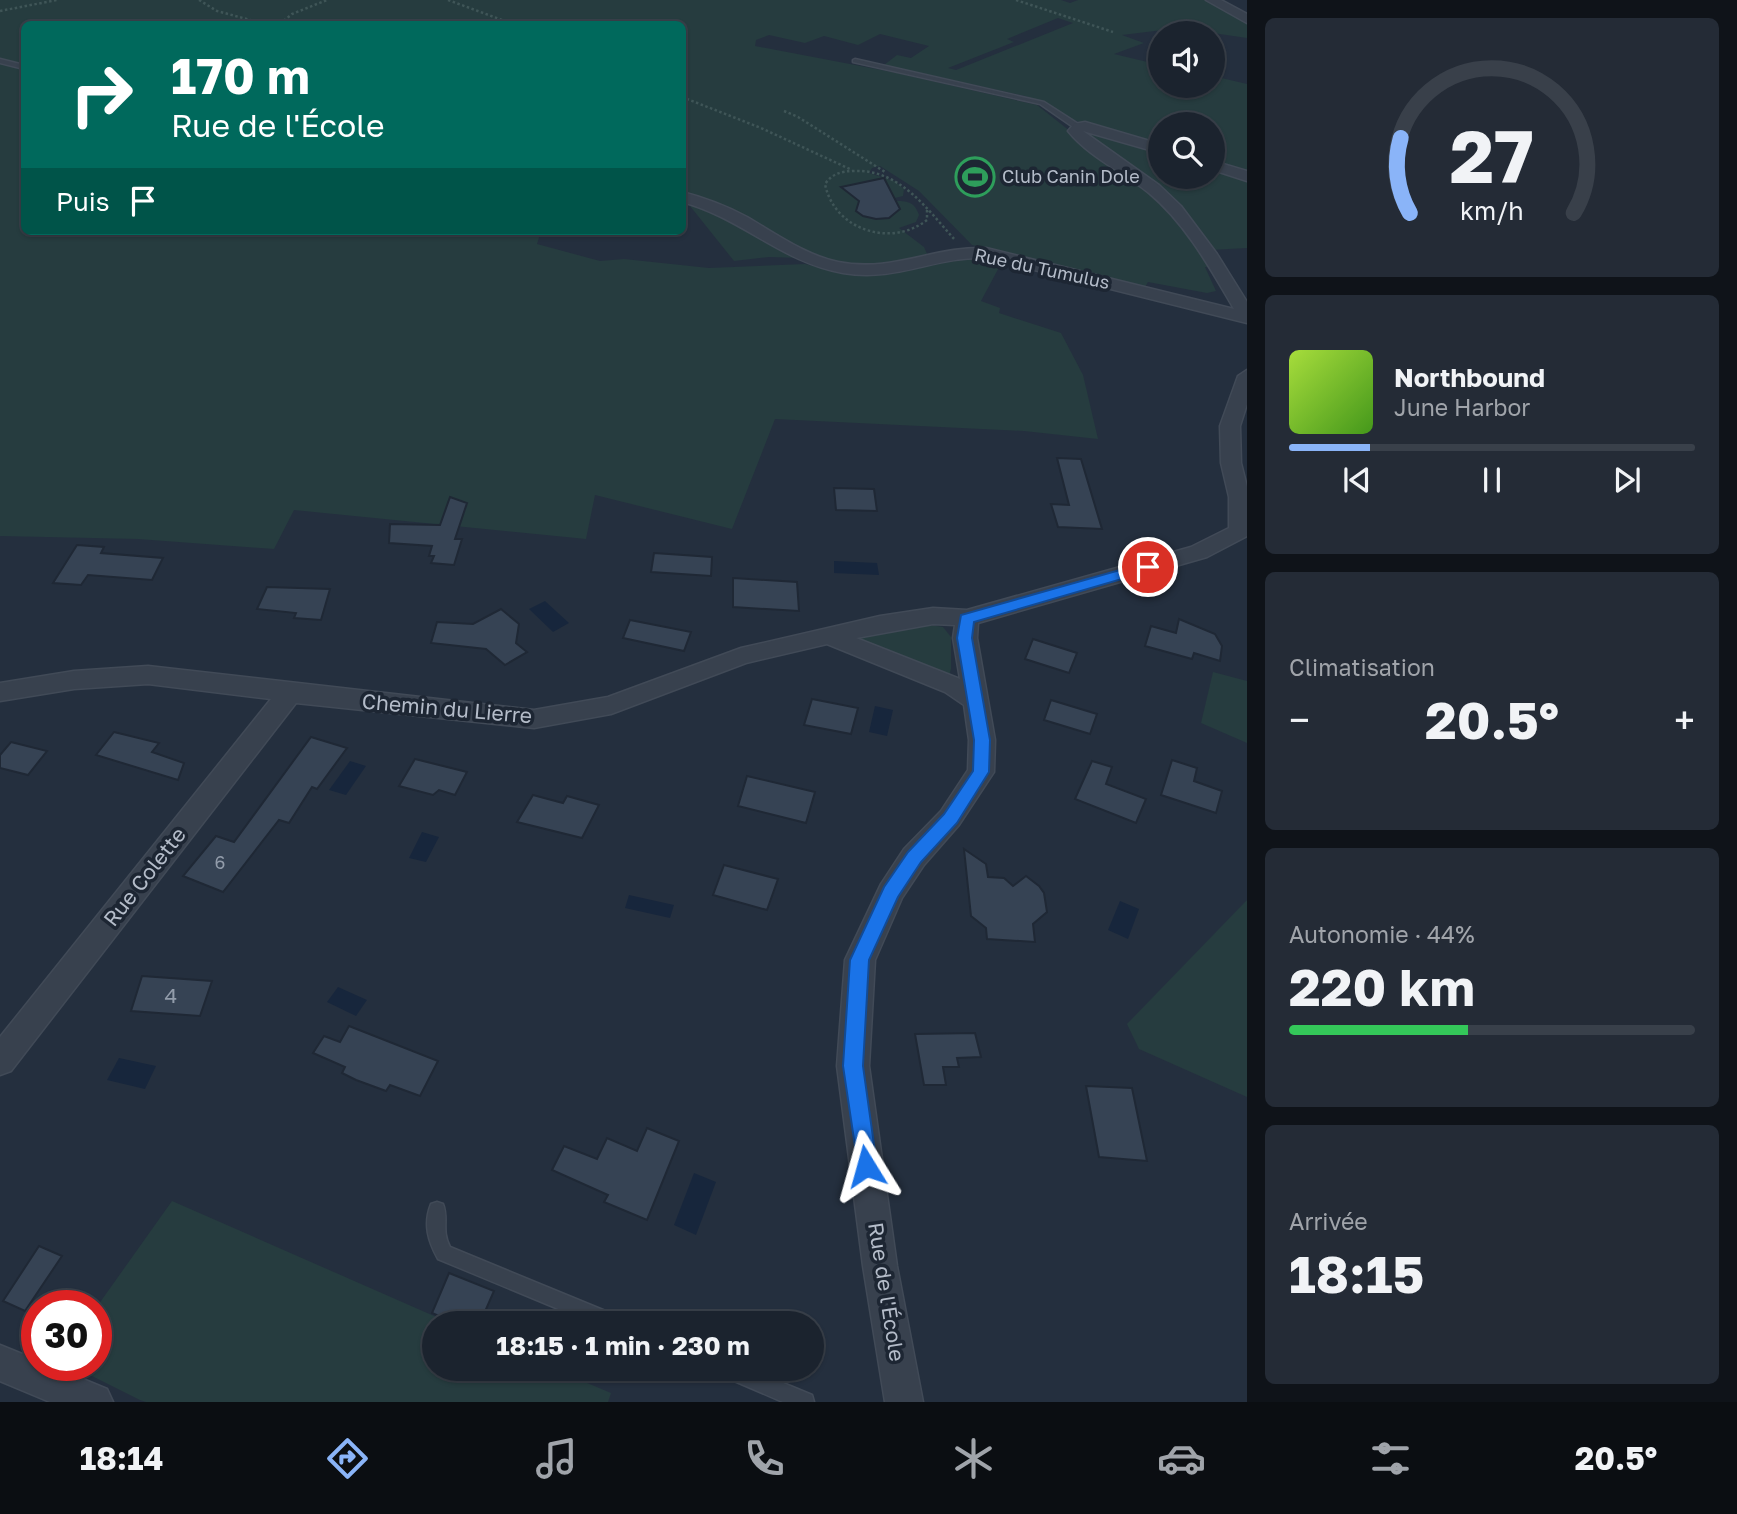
<!DOCTYPE html>
<html lang="fr">
<head>
<meta charset="utf-8">
<style>
	body { margin:0; font-family:"Golos Text",sans-serif; background:#242b36; color:#f1f3f6; height:100vh; display:flex; flex-direction:column; font-size:26px; white-space:nowrap }
	* { box-sizing:border-box; margin:0 }
	p { font-size:23px; color:#a0a4aa }
	.icon { flex:none; width:38px; height:38px; fill:none; stroke:currentColor; stroke-width:2; stroke-linecap:round; stroke-linejoin:round }
	.map { position:relative; flex:1; overflow:hidden }
	.drawer { display:flex; flex-direction:column; gap:18px; padding:18px; background:#0f1319; width:490px }
	.drawer>* { flex:none }
	.banner { position:absolute; left:21px; top:21px; width:665px; height:214px; border-radius:10px; box-shadow:0 2px 5px #0004,0 0 0 2px #39404a; background:#00695c; color:#fff; overflow:hidden }
	.controls { position:absolute; left:1148px; top:21px; display:grid; gap:14px }
	.controls a { display:grid; place-items:center; width:77px; height:77px; border-radius:50%; background:#1b232e; box-shadow:0 2px 5px #0004,0 0 0 2px #39404a; font-size:35px }
	.speed { position:absolute; left:21px; top:1290px; display:flex; gap:14px; font-size:35px; font-weight:700; text-align:center }
	.speed>* { display:grid; place-content:center; width:91px; height:91px; border-radius:50%; background:#1b232e; box-shadow:0 2px 5px #0004,0 0 0 2px #39404a; line-height:1 }
	.speed .limit { border:10px solid #d22; background:#fff; color:#111 }
	.pin { position:absolute; display:grid; place-items:center; width:60px; height:60px; color:#fff; margin:-30px; border:4px solid #fff; border-radius:50%; box-shadow:0 2px 7px #0007 }
	.me { position:absolute; width:77px; margin:-38px; rotate:352deg; stroke-linejoin:round; filter:drop-shadow(0 0 5px #0008) }
	.turn { display:flex; align-items:center; gap:24px; height:147px; padding:0 35px; font-size:32px }
	.turn .icon { width:91px; height:91px; stroke-width:2.5 }
	.turn b { display:block; font-size:49px; line-height:60px }
	.then { display:flex; align-items:center; height:66px; padding:0 35px; background:#0003; gap:14px; font-size:26px }
	.big { font-size:52px; font-weight:700; line-height:1.1 }
	.drawer .tile { flex:1; display:flex; flex-direction:column; justify-content:center; gap:10px; min-width:0; padding:0 24px; border-radius:10px; background:#242b36 }
	.drawer .dial { align-items:center; gap:0 }
	.dial svg { height:182px; overflow:visible; fill:none; stroke:#39404a; stroke-width:7; stroke-linecap:round; text-anchor:middle }
	.dial text { fill:#f1f3f6; stroke:none }
	.song { display:flex; align-items:center; gap:21px }
	.cover { width:84px; height:84px; border-radius:10px; background:linear-gradient(135deg,hsl(80 70% 55%),hsl(100 70% 35%)) }
	.played { height:7px; border-radius:4px; background:linear-gradient(90deg,#8ab4f8 20%,#39404a 20%) }
	.keys { display:flex; justify-content:space-around; direction:ltr }
	.heat { display:flex; justify-content:space-between; align-items:center; font-size:38px; direction:ltr }
	.charge { height:10px; border-radius:5px; background:linear-gradient(90deg,#34c759 44%,#39404a 0) }
	.trip { position:absolute; left:422px; top:1311px; width:402px; height:70px; border-radius:35px; background:#1b232e; box-shadow:0 2px 5px #0004,0 0 0 2px #39404a; font-weight:700; line-height:70px; text-align:center }
	.dock { display:flex; height:112px; justify-content:space-around; align-items:center; background:#0b0e12; color:#a0a4aa }
	.dock .icon { width:49px; height:49px }
	.dock .on { color:#8ab4f8 }
	.dock b { font-size:32px; color:#f1f3f6 }
	main { display:flex; flex:1; min-height:0 }
	.map>svg:first-child { display:block }
	.green { fill:#263c3f; fill-rule:evenodd }
	.water { fill:#17263c }
	.building { fill:#364354; stroke:#1f2835; stroke-width:2 }
	.lines { fill:none; stroke-linecap:round; stroke-linejoin:round }
	.service-casing { stroke:#414a57; stroke-width:3 }
	.minor-casing { stroke:#414a57; stroke-width:3 }
	.path { stroke:#3f5557; stroke-width:2.5; stroke-dasharray:2.5 2.5; stroke-linecap:butt }
	.service { fill:#38414e; fill-rule:evenodd }
	.minor { fill:#38414e; fill-rule:evenodd }
	.route { fill:#1a73e8; stroke:#114b97; stroke-width:2 }
	.labels { text-anchor:middle; stroke-width:7; stroke-linejoin:round; paint-order:stroke }
	.far-poi-label { font-size:18px; fill:#b4bcc9; stroke:#1d2633; text-anchor:start }
	.far-street-label { font-size:18px; fill:#b4bcc9; stroke:#1d2633 }
	.number-label { font-size:18px; fill:#929caa }
	.street-label { font-size:21px; fill:#b4bcc9; stroke:#1d2633 }
	.near-number-label { font-size:21px; fill:#929caa }
</style>
</head>
<body>
<main>
<div class="map">
<svg width="1247" height="1402" viewBox="0 0 1247 1402">
	<rect width="100%" height="100%" fill="#242f3e"/>
	<g class="green">
		<path d="M0,0h1061l9,3 8,-3h128l41,21v17l-68,-10 -57,7 22,8 -30,11 46,11v21h53v-10l34,8v164l-37,2 -35,-45 -14,-13 -78,-58 7,-9c-22,-4 -42,-21 -65,-29l-141,-31 13,-10 14,3 18,-12 -49,-12 -22,11 -34,-9 -19,7 -36,-8 -13,5 -1,6 142,27 140,32 115,91 45,48 16,23h-8l11,24 -9,2 -59,-11 -3,5 -173,-42 -53,-54 -39,-25 -8,2 -3,5 26,8 9,8 -1,7 -8,2 1,3c13,0 19,2 23,14l-3,7 -17,6 25,19 4,9c-98,29 -146,-15 -229,-60l-16,-2 -1,-170h-658v207h517l-4,13 63,17 24,-2 85,9 96,-4 28,7 53,2 79,-18 39,3 -23,43 19,7 -1,5 62,20 22,42 15,64 -74,-8 -249,-12 -43,110 -137,-34 -9,44 -292,-29 -20,39 -136,-10 -138,-3zM1058,18l15,5 -117,47 -8,-2 66,-26 -7,-3zM1160,124h53v53h-53z"/>
		<polygon points="686,201 701,205 801,258 769,257 734,261"/>
		<polygon points="930,625 943,627 951,637 951,669 949,676 857,640 858,635 889,628"/>
		<polygon points="1213,672 1247,681 1247,743 1201,723"/>
		<polygon points="1247,900 1247,1097 1139,1049 1127,1024"/>
		<polygon points="172,1201 450,1323 434,1323 434,1368 554,1369 611,1393 608,1402 146,1402 140,1400 70,1365 96,1365 96,1308"/>
	</g>
	<g class="water">
		<polygon points="834,561 877,563 879,575 834,573"/>
		<polygon points="545,601 569,623 553,632 529,609"/>
		<polygon points="875,706 893,710 887,736 869,732"/>
		<polygon points="350,761 366,766 346,795 329,790"/>
		<polygon points="422,832 439,837 426,862 409,858"/>
		<polygon points="629,895 674,905 670,918 625,908"/>
		<polygon points="1120,901 1139,909 1128,939 1108,930"/>
		<polygon points="338,987 367,1000 356,1016 327,1002"/>
		<polygon points="119,1058 156,1066 145,1089 107,1080"/>
		<polygon points="694,1173 716,1182 696,1235 674,1225"/>
	</g>
	<g class="building">
		<polygon points="884,178 900,209 889,218 876,219 863,216 856,211 859,201 841,187"/>
		<polygon points="1057,458 1081,459 1102,529 1058,527 1051,504 1069,505"/>
		<polygon points="834,488 874,489 877,511 836,510"/>
		<polygon points="450,497 467,503 455,539 462,539 454,565 431,563 434,556 429,556 432,546 389,543 390,524 440,525"/>
		<polygon points="77,545 104,547 101,553 163,558 152,580 88,575 81,585 53,583"/>
		<polygon points="654,553 712,557 711,576 651,572"/>
		<polygon points="733,578 797,582 799,611 733,607"/>
		<polygon points="267,587 330,589 321,620 294,618 296,613 257,609"/>
		<polygon points="501,609 519,624 516,643 527,652 505,665 486,649 431,643 437,622 473,624"/>
		<polygon points="1179,619 1215,634 1222,646 1220,661 1194,653 1192,659 1145,646 1151,626 1176,633"/>
		<polygon points="630,620 691,632 684,651 623,638"/>
		<polygon points="1033,639 1077,653 1069,673 1025,659"/>
		<polygon points="812,699 858,708 851,734 804,725"/>
		<polygon points="1051,700 1097,714 1090,734 1044,720"/>
		<polygon points="114,732 159,743 152,752 184,763 178,780 96,755"/>
		<polygon points="311,737 347,748 317,789 312,787 289,823 279,820 223,892 183,876 216,836 234,842"/>
		<polygon points="11,742 47,751 28,775 0,768 0,755"/>
		<polygon points="415,759 467,772 455,795 439,790 433,795 399,786"/>
		<polygon points="1172,760 1197,768 1194,781 1222,791 1216,813 1161,795"/>
		<polygon points="1092,761 1112,767 1106,784 1146,799 1136,823 1075,799"/>
		<polygon points="747,776 815,792 806,823 738,806"/>
		<polygon points="533,795 563,803 567,796 599,805 582,838 517,822"/>
		<polygon points="964,849 986,864 988,877 1004,878 1013,886 1026,876 1039,886 1044,893 1047,912 1033,924 1035,942 987,939 986,928 971,916"/>
		<polygon points="724,865 778,879 767,910 713,895"/>
		<polygon points="142,976 212,981 200,1016 131,1011"/>
		<polygon points="349,1026 438,1061 420,1096 390,1085 386,1091 356,1080 342,1073 345,1067 313,1053 324,1036 340,1042"/>
		<polygon points="975,1033 981,1057 957,1058 959,1067 943,1067 946,1085 924,1085 915,1034"/>
		<polygon points="1086,1086 1132,1088 1147,1161 1099,1157"/>
		<polygon points="647,1128 679,1141 647,1220 604,1202 608,1195 552,1170 564,1146 597,1159 607,1138 637,1151"/>
		<polygon points="39,1246 62,1256 25,1311 3,1301"/>
		<polygon points="449,1273 494,1291 480,1323 455,1323 432,1313"/>
	</g>
	<g class="lines">
		<g class="service-casing">
			<g id="service">
				<polygon points="0,59 24,65 24,69 0,63"/>
				<polygon points="855,59 1044,102 1083,127 1076,129 1040,104 853,62 853,60"/>
				<path d="M437,1202l6,2c6,15 -2,26 7,43l170,70 3,6h-31l-154,-64c-10,-18 -15,-35 -7,-55z"/>
				<polygon points="715,1368 747,1368 812,1395 814,1402 783,1402 718,1374"/>
			</g>
		</g>
		<g class="minor-casing">
			<g id="minor">
				<polygon points="1206,0 1221,0 1247,14 1247,23"/>
				<path d="M1085,122l75,22v9l-77,-22 76,54 22,21 36,48 30,48v21l-261,-65c-51,-2 -88,24 -143,15 -60,-10 -103,-56 -161,-71v-10c24,6 44,14 65,25 29,17 58,38 91,45 55,11 96,-16 148,-14l248,61c-24,-41 -48,-85 -85,-116 -26,-21 -60,-36 -81,-62l6,-7z"/>
				<polygon points="1213,161 1247,171 1247,181 1213,170"/>
				<path d="M1247,370v34l-7,22 1,37 6,24v49l-40,21 -229,66 -1,15 18,102 -1,32 -35,53 -35,40 -22,33 -27,62 -6,106 28,200 26,136h-38l-22,-136 -26,-200 8,-106 36,-76 23,-35 37,-38 27,-41 1,-30 -5,-35 -19,-13 -118,-48 -81,19 -135,51 -77,14 -238,-25 -285,368 -11,4v-38l271,-338 -123,-15 -74,5 -74,12v-18l74,-12 74,-5 386,44 74,-13 133,-49 139,-32 53,-8 34,2 224,-63 38,-19v-31l-8,-34 -1,-37 18,-50zM933,624l22,1 -2,13 7,41 -104,-41z"/>
				<polygon points="0,1345 37,1360 37,1365 49,1365 107,1389 113,1402 50,1402 0,1381"/>
			</g>
		</g>
		<g class="path">
			<polyline points="199,0 217,11 265,24"/>
			<polyline points="448,0 513,24"/>
			<polyline points="1016,0 1113,32"/>
			<polyline points="0,11 57,0"/>
			<polyline points="280,24 292,14 327,0"/>
			<polyline points="682,97 761,128 852,170"/>
			<polyline points="784,111 798,117 885,172"/>
			<path d="M927,210v10c-36,28 -93,10 -102,-36 7,-10 16,-13 29,-13 46,-2 73,38 101,69"/>
		</g>
		<use href="#service" class="service"/>
		<use href="#minor" class="minor"/>
	</g>
	<polygon class="route" points="1148,562 1155,567 1153,570 974,622 972,638 990,740 989,772 957,823 921,862 898,897 869,960 863,1066 877,1166 874,1173 866,1176 859,1173 843,1066 850,960 884,887 908,852 944,814 973,771 974,740 957,638 961,615"/>
	<defs>
		<g id="stadium-ring" transform="scale(2.0125)"><circle r="9.5" fill="#1d2633" stroke="#2e9e5b" stroke-width="1.5"/><path d="M0-5a6.5 5 0 1 0 0 10a6.5 5 0 1 0 0-10ZM-3.5-1.8h7v3.6h-7Z" fill="#2e9e5b"/></g>
	</defs>
	<g fill-rule="evenodd">
		<use href="#stadium-ring" x="975" y="177"/>
	</g>
	<g class="labels">
		<g class="far-poi-label">
			<text x="1002" y="183">Club Canin Dole</text>
		</g>
		<g class="far-street-label">
			<text transform="translate(1042 269) rotate(12)" y="6">Rue du Tumulus</text>
		</g>
		<g class="number-label">
			<text x="220" y="869">6</text>
		</g>
		<g class="street-label">
			<text transform="translate(447 709) rotate(5)" y="7">Chemin du Lierre</text>
			<text transform="translate(145 877) rotate(-52)" y="7">Rue Colette</text>
			<text transform="translate(886 1292) rotate(81)" y="7">Rue de l'École</text>
		</g>
		<g class="near-number-label">
			<text x="171" y="1003">4</text>
		</g>
	</g>
</svg>
<div class="controls">
<a><svg class="icon" aria-label="sound" viewBox="0 0 24 24"><path d="M4 9h4l5-4v14l-5-4H4zM17 9q2 3 0 6"/></svg></a>
<a><svg class="icon" aria-label="search" viewBox="0 0 24 24"><circle cx="10" cy="10" r="6"/><path d="M15 15l6 6"/></svg></a>
</div>
<div class="speed"><div class="limit">30</div></div>
<div class="pin" style="left:1148px;top:567px;background:#d93025"><svg class="icon" aria-label="arrive" viewBox="0 0 24 24"><path d="M6 21V4h12l-3 4 3 4H6"/></svg></div>
<svg class="me" style="left:866px;top:1166px" viewBox="-20 -20 40 40"><path d="M0-17L14 15 0 8-14 15z" fill="#1a73e8" stroke="#fff" stroke-width="4"/></svg>
<div class="trip">18:15 · 1 min · 230 m</div>
<div class="banner">
<div class="turn"><svg class="icon" aria-label="right" viewBox="0 0 24 24"><path d="M7 20v-9h11M14 6l5 5-5 5"/></svg><div><b>170 m</b>Rue de l'École</div></div>
<div class="then">Puis<svg class="icon" aria-label="arrive" viewBox="0 0 24 24"><path d="M6 21V4h12l-3 4 3 4H6"/></svg></div>
</div>
</div>
<section class="drawer">
<div class="tile dial"><svg viewBox="0 0 100 80">
<path d="M14 69A42 42 0 1 1 86 69"/>
<path d="M14 69A42 42 0 0 1 10 36" stroke="#8ab4f8"/>
<text x="50" y="56" font-size="32" font-weight="700">27</text>
<text x="50" y="72" font-size="11">km/h</text>
</svg></div>
<div class="tile">
<div class="song"><i class="cover"></i><div><b>Northbound</b><p>June Harbor</p></div></div>
<div class="played"></div>
<div class="keys"><svg class="icon" aria-label="previous" viewBox="0 0 24 24"><path d="M18 5L8 12l10 7zM5 5v14"/></svg><svg class="icon" aria-label="pause" viewBox="0 0 24 24"><path d="M8 5v14M16 5v14"/></svg><svg class="icon" aria-label="next" viewBox="0 0 24 24"><path d="M6 5l10 7-10 7zM19 5v14"/></svg></div>
</div>
<div class="tile"><p>Climatisation</p>
<div class="heat"><a>−</a><b class="big">20.5°</b><a>+</a></div>
</div>
<div class="tile"><p>Autonomie · 44%</p><b class="big">220 km</b><div class="charge"></div></div>
<div class="tile"><p>Arrivée</p><b class="big">18:15</b></div>
</section>
</main>
<nav class="dock">
<b>18:14</b>
<svg class="icon on" aria-label="directions" viewBox="0 0 24 24"><path d="M12 3l9 9-9 9-9-9zM9 14v-3h6M13 9l2 2-2 2"/></svg>
<svg class="icon" aria-label="music" viewBox="0 0 24 24"><path d="M9 18V5l10-2v13"/><circle cx="6" cy="18" r="3"/><circle cx="16" cy="16" r="3"/></svg>
<svg class="icon" aria-label="phone" viewBox="0 0 24 24"><path d="M5 4h4l2 5-3 2q2 4 5 5l2-3 5 2v4C11 20 4 13 5 4z"/></svg>
<svg class="icon" aria-label="climate" viewBox="0 0 24 24"><path d="M12 3v18M4 7l16 10M4 17L20 7"/></svg>
<svg class="icon" aria-label="car" viewBox="0 0 24 24"><path d="M5 17H2v-5l4-1 3-4h7l3 4 3 1v5h-3M9 17h6M6 11h13"/><circle cx="7" cy="17" r="2"/><circle cx="17" cy="17" r="2"/></svg>
<svg class="icon" aria-label="filters" viewBox="0 0 24 24"><path d="M4 7h16M4 17h16"/><circle cx="9" cy="7" r="2"/><circle cx="15" cy="17" r="2"/></svg>
<b>20.5°</b>
</nav>
</body>
</html>
